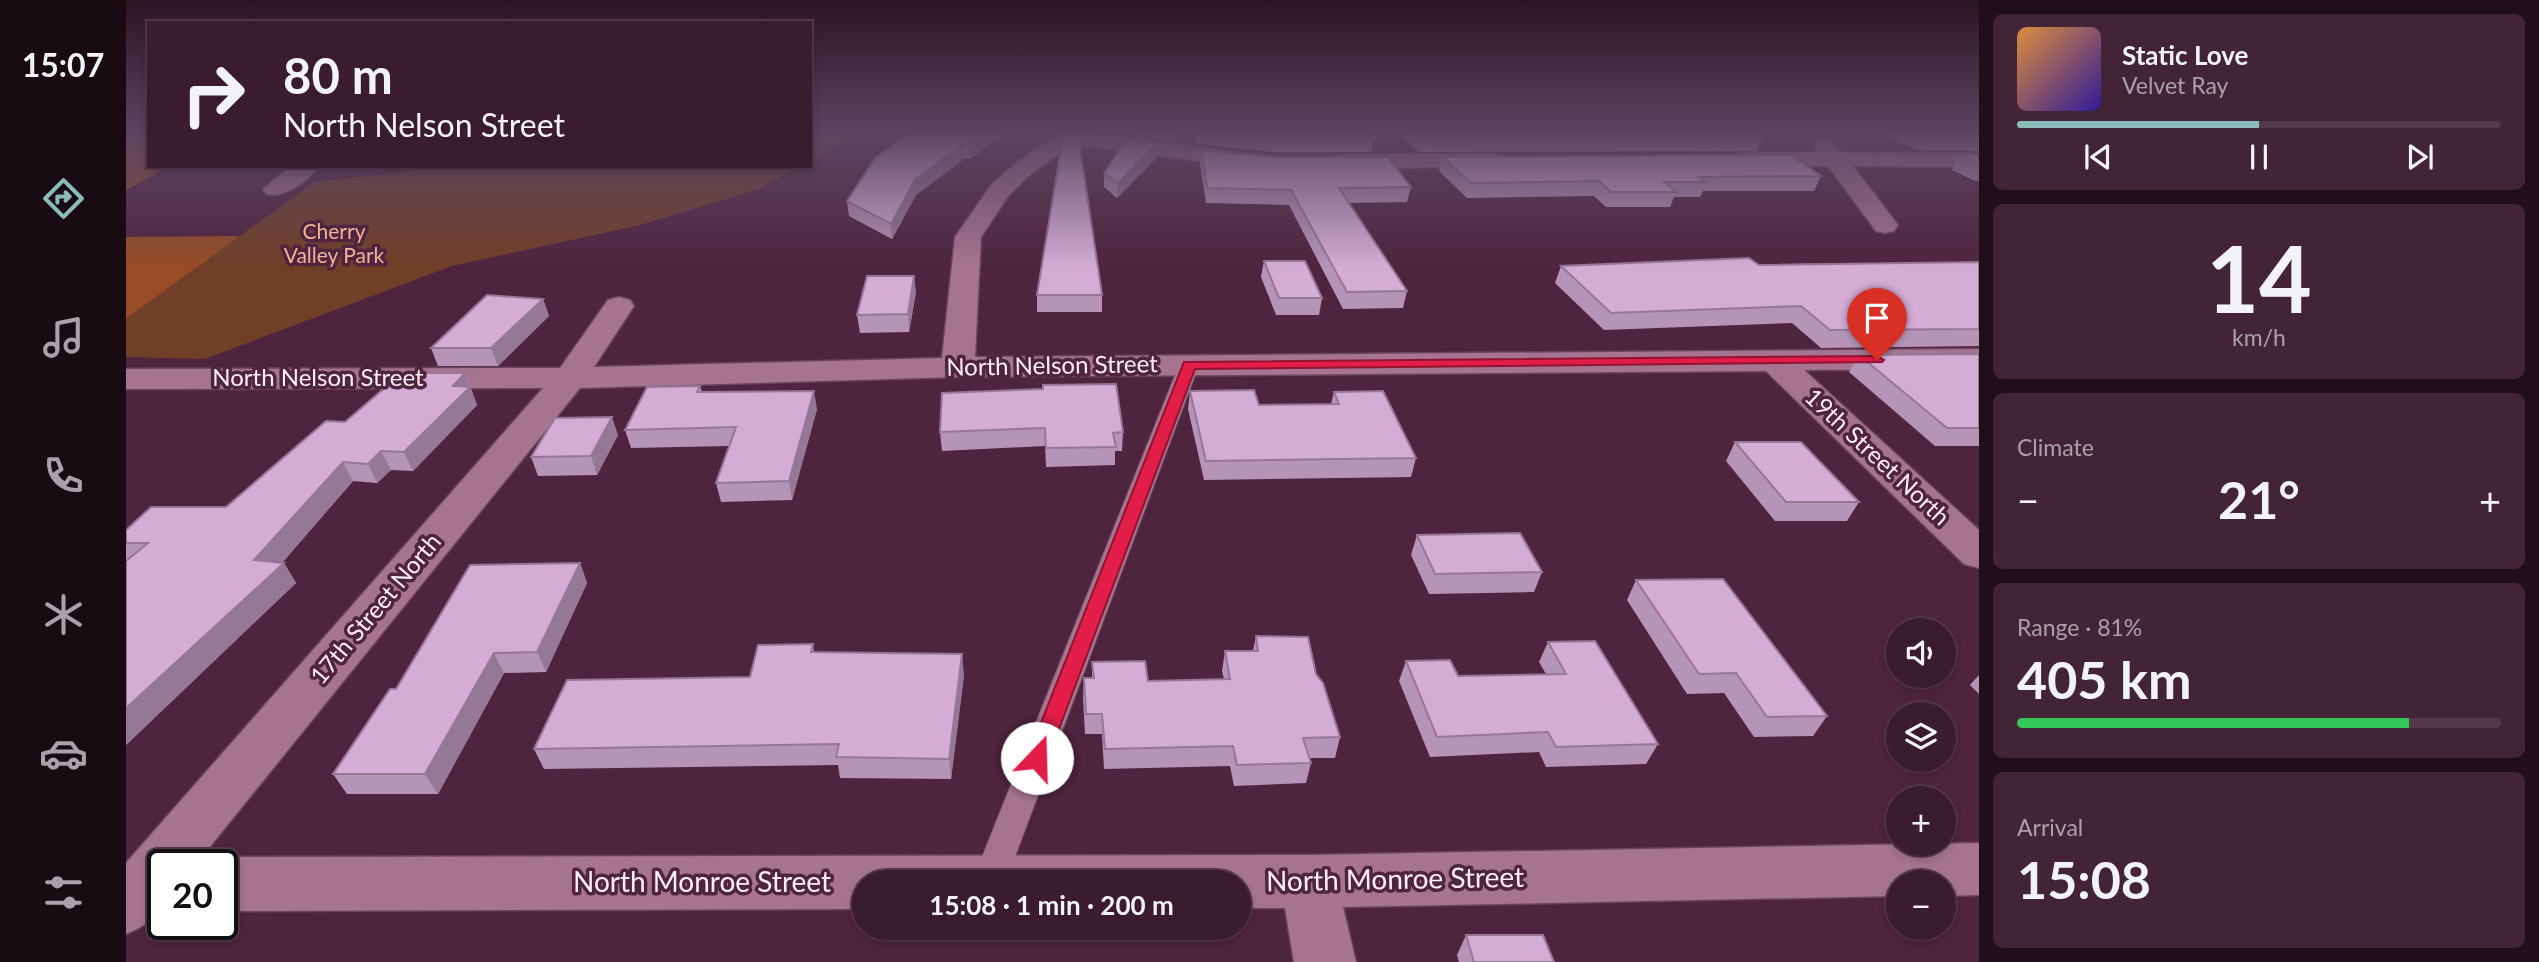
<!DOCTYPE html>
<html lang="en">
<head>
<meta charset="utf-8">
<style>
	body { margin:0; font-family:Lato,sans-serif; background:#422436; color:#f1f3f6; height:100vh; display:flex; flex-direction:column; font-size:26px; white-space:nowrap }
	* { box-sizing:border-box; margin:0 }
	p { font-size:23px; color:#aca1aa }
	.icon { flex:none; width:38px; height:38px; fill:none; stroke:currentColor; stroke-width:2; stroke-linecap:round; stroke-linejoin:round }
	.map { position:relative; flex:1; overflow:hidden }
	.details { display:flex; flex-direction:column; gap:14px; padding:14px; background:#200f19; width:560px }
	.details>* { flex:none }
	.guide { position:absolute; left:21px; top:21px; width:665px; height:147px; border-radius:0px; box-shadow:0 4px 10px #0003,0 0 0 2px #54394a; background:#3b1b2e; color:#f1f3f6; overflow:hidden }
	.controls { position:absolute; left:1760px; top:618px; display:grid; gap:14px }
	.controls a { display:grid; place-items:center; width:70px; height:70px; border-radius:50%; background:#3b1b2e; box-shadow:0 4px 10px #0003,0 0 0 2px #54394a; font-size:35px }
	.speed { position:absolute; left:21px; top:849px; display:flex; gap:14px; font-size:35px; font-weight:700; text-align:center }
	.speed>* { display:grid; place-content:center; width:91px; height:91px; border-radius:50%; background:#3b1b2e; box-shadow:0 4px 10px #0003,0 0 0 2px #54394a; line-height:1 }
	.speed .limit { border:4px solid #111; border-radius:10px; background:#fff; color:#111 }
	.pin { position:absolute; display:grid; place-items:center; width:60px; height:60px; color:#fff; margin:-72px -30px; border-radius:50% 50% 50% 0; rotate:-45deg; box-shadow:0 0 7px #0007 }
	.pin .icon { rotate:45deg }
	.me { position:absolute; width:77px; margin:-38px; rotate:21deg; stroke-linejoin:round; filter:drop-shadow(0 0 5px #0008) }
	.turn { display:flex; align-items:center; gap:24px; height:147px; padding:0 21px; font-size:32px }
	.turn .icon { width:91px; height:91px; stroke-width:2.5 }
	.turn b { display:block; font-size:49px; line-height:60px }
	.big { font-size:52px; font-weight:700; line-height:1.1 }
	.details .widget { flex:1; display:flex; flex-direction:column; justify-content:center; gap:10px; min-width:0; padding:0 24px; border-radius:10px; background:#422436 }
	.details .dial { align-items:center; gap:0 }
	.dial b { font-size:91px; line-height:1 }
	.song { display:flex; align-items:center; gap:21px }
	.cover { width:84px; height:84px; border-radius:10px; background:linear-gradient(135deg,hsl(30 70% 55%),hsl(250 70% 35%)) }
	.played { height:7px; border-radius:4px; background:linear-gradient(90deg,#8bbbb9 50%,#54394a 50%) }
	.keys { display:flex; justify-content:space-around; direction:ltr }
	.heat { display:flex; justify-content:space-between; align-items:center; font-size:38px; direction:ltr }
	.charge { height:10px; border-radius:5px; background:linear-gradient(90deg,#34c759 81%,#54394a 0) }
	.trip { position:absolute; left:726px; top:870px; width:399px; height:70px; border-radius:35px; background:#3b1b2e; box-shadow:0 4px 10px #0003,0 0 0 2px #54394a; font-weight:700; line-height:70px; text-align:center }
	main { display:flex; flex:1; min-height:0 }
	.menu { display:flex; flex-direction:column; width:126px; justify-content:space-around; align-items:center; background:#180b12; color:#aca1aa }
	.menu .icon { width:49px; height:49px }
	.menu .selected { color:#8bbbb9 }
	.menu b { font-size:32px; color:#f1f3f6 }
	.map>svg:first-child { display:block }
	.green { fill:#713f27 }
	.forest { fill:#974c27 }
	.lines { fill:none; stroke-linecap:round; stroke-linejoin:round }
	.lane-casing { stroke:#68455b; stroke-width:2 }
	.street-casing { stroke:#68455b; stroke-width:3 }
	.lane { fill:#a67490; fill-rule:evenodd }
	.street { fill:#a67490; fill-rule:evenodd }
	.wall { fill:#b694b8 }
	.shaded-wall { fill:#947896 }
	.building { fill:#d4acd6; stroke:#947896; stroke-width:2 }
	.route { fill:#e11d48; stroke:#92132f; stroke-width:2 }
	.labels { text-anchor:middle; stroke-width:7; stroke-linejoin:round; paint-order:stroke }
	.far-park-label { font-size:21px; fill:#f2b295; stroke:#4f243e }
	.street-label { font-size:24px; fill:#ffedf6; stroke:#4f243e }
	.near-street-label { font-size:28px; fill:#ffedf6; stroke:#4f243e }
</style>
</head>
<body>
<main>
<nav class="menu">
<b>15:07</b>
<svg class="icon selected" aria-label="directions" viewBox="0 0 24 24"><path d="M12 3l9 9-9 9-9-9zM9 14v-3h6M13 9l2 2-2 2"/></svg>
<svg class="icon" aria-label="music" viewBox="0 0 24 24"><path d="M9 18V5l10-2v13"/><circle cx="6" cy="18" r="3"/><circle cx="16" cy="16" r="3"/></svg>
<svg class="icon" aria-label="phone" viewBox="0 0 24 24"><path d="M5 4h4l2 5-3 2q2 4 5 5l2-3 5 2v4C11 20 4 13 5 4z"/></svg>
<svg class="icon" aria-label="climate" viewBox="0 0 24 24"><path d="M12 3v18M4 7l16 10M4 17L20 7"/></svg>
<svg class="icon" aria-label="car" viewBox="0 0 24 24"><path d="M5 17H2v-5l4-1 3-4h7l3 4 3 1v5h-3M9 17h6M6 11h13"/><circle cx="7" cy="17" r="2"/><circle cx="17" cy="17" r="2"/></svg>
<svg class="icon" aria-label="filters" viewBox="0 0 24 24"><path d="M4 7h16M4 17h16"/><circle cx="9" cy="7" r="2"/><circle cx="15" cy="17" r="2"/></svg>
</nav>
<div class="map">
<svg width="1853" height="962" viewBox="0 0 1853 962">
	<rect width="100%" height="100%" fill="#4f243e"/>
	<g class="green">
		<polygon points="684,133 739,133 684,161"/>
		<polygon points="330,166 674,166 633,189 514,225 326,266 79,359 0,357 0,319 188,182"/>
	</g>
	<g class="forest">
		<polygon points="0,133 23,133 23,166 44,166 0,190"/>
		<polygon points="114,236 0,319 0,237"/>
	</g>
	<g class="lines">
		<g class="lane-casing">
			<polygon id="lane" points="1063,359 1073,365 880,881 846,882 1053,365"/>
		</g>
		<g class="street-casing">
			<g id="street">
				<path d="M934,133h28l164,21 8,2 4,5 -4,5 -8,2 -179,-24 -41,29 -23,22 -28,42 -6,120 1004,-8v20l-175,1 175,160v38l-15,-4 -198,-193 -808,6 -378,11 -384,476h-33c0,40 4,53 -37,70v-71l417,-475 -417,1v-20l434,-1 48,-68 11,-3 11,3 4,6 -40,61 348,-9 13,-121 36,-52 25,-22z"/>
				<polygon points="1699,139 1707,141 1716,152 1853,153 1853,167 1727,166 1772,225 1768,231 1759,233 1750,231 1702,166 1617,166 1609,164 1605,159 1609,154 1617,152 1692,152 1688,146 1691,141"/>
				<polygon points="1368,154 1376,156 1380,161 1376,166 1215,169 1207,167 1203,162 1207,157 1215,155"/>
				<path d="M165,166h28c-11,15 -35,33 -53,28l-3,-5z"/>
				<polygon points="1853,843 1853,895 1818,896 1818,882 1773,882 1773,896 1217,907 1230,962 1168,962 1159,908 1113,908 1113,882 738,882 738,909 96,911 96,864 77,864 96,857 1183,855"/>
			</g>
		</g>
		<use href="#lane" class="lane"/>
		<use href="#street" class="street"/>
	</g>
	<g class="wall">
		<polygon points="878,133 844,159 839,158 790,195 766,239 723,216 721,201 749,158"/>
		<polygon points="1003,133 1055,133 1047,141 1003,135"/>
		<polygon points="1069,133 1244,133 1248,138 1245,152 1147,152 1071,144"/>
		<polygon points="1273,133 1631,133 1637,137 1631,151 1293,152"/>
		<polygon points="1757,133 1853,133 1853,151 1790,150"/>
		<polygon points="1075,150 1285,187 1281,202 1222,203 1281,291 1277,308 1217,309 1163,205 1080,203 1074,164"/>
		<polygon points="1833,155 1853,155 1853,181 1849,181 1826,170"/>
		<polygon points="1316,157 1695,176 1688,191 1577,191 1574,197 1548,197 1544,207 1480,207 1468,196 1341,198 1313,171"/>
		<polygon points="1030,158 991,198 978,187 978,173"/>
		<polygon points="1138,261 1196,298 1193,315 1150,315 1135,277"/>
		<polygon points="1853,262 1853,346 1695,348 1666,323 1478,330 1429,283 1435,266"/>
		<polygon points="790,292 783,332 734,333 731,315"/>
		<rect x="911" y="295" width="65" height="17"/>
		<polygon points="417,299 423,316 372,366 312,366 305,348"/>
		<polygon points="1853,354 1853,446 1809,446 1723,372 1733,355"/>
		<polygon points="339,373 351,405 287,471 265,470 251,483 227,481 156,563 158,563 170,583 0,745 0,530 100,507 219,422"/>
		<polygon points="574,386 576,392 691,409 666,500 595,502 590,483 603,446 505,448 499,430"/>
		<polygon points="1064,391 1133,405 1205,404 1208,392 1290,458 1285,477 1078,480 1062,409"/>
		<polygon points="816,393 997,432 996,451 989,451 989,465 920,467 919,446 816,451 814,432"/>
		<polygon points="492,435 471,475 412,476 405,457"/>
		<polygon points="1609,442 1733,502 1721,521 1649,521 1600,461"/>
		<polygon points="1291,535 1416,572 1408,592 1303,594 1285,555"/>
		<polygon points="454,563 461,583 420,672 378,673 312,794 221,794 207,774 270,689"/>
		<polygon points="1510,580 1701,716 1687,736 1628,737 1598,693 1561,694 1501,600"/>
		<polygon points="1130,636 1190,674 1214,737 1209,758 1183,758 1185,763 1180,783 1108,786 1104,766 978,769 976,734 959,734 957,698 958,678 966,678 966,662 1022,681 1098,679 1096,671 1099,651 1127,651"/>
		<polygon points="1422,642 1532,744 1520,764 1420,767 1413,752 1304,757 1273,681 1280,661 1332,676 1420,674 1413,662"/>
		<polygon points="687,644 688,652 838,675 825,779 714,778 712,765 418,769 408,749 624,677"/>
		<polygon points="1853,675 1853,694 1844,685"/>
		<polygon points="1340,935 1428,962 1333,962 1331,955"/>
	</g>
	<g class="shaded-wall">
		<polygon points="859,133 878,133 844,159 843,145"/>
		<polygon points="1047,133 1055,133 1047,141"/>
		<polygon points="838,144 839,158 790,195 766,239 765,224 789,180"/>
		<polygon points="1031,144 1030,158 991,198 992,183"/>
		<polygon points="788,276 790,292 783,332 782,314"/>
		<polygon points="417,299 423,316 372,366 365,348"/>
		<polygon points="339,373 351,405 287,471 278,452 327,386"/>
		<polygon points="688,391 691,409 666,500 663,481"/>
		<polygon points="486,417 492,435 471,475 465,456"/>
		<polygon points="255,451 265,470 251,483 242,464"/>
		<polygon points="217,462 227,481 146,574 158,563 170,583 0,745 0,708 128,560"/>
		<polygon points="454,563 461,583 420,672 411,652"/>
		<polygon points="368,653 378,673 312,794 299,774"/>
		<polygon points="836,654 838,675 825,779 823,759"/>
	</g>
	<g class="building">
		<polygon points="784,133 859,133 843,145 838,144 789,180 765,224 721,201 749,158"/>
		<polygon points="948,133 952,133 976,295 911,295 936,141"/>
		<polygon points="1096,133 1244,133 1248,138 1149,138"/>
		<polygon points="1290,133 1631,133 1637,137 1296,138"/>
		<polygon points="1790,133 1853,133 1853,137 1797,137"/>
		<polygon points="1000,140 1031,144 992,183 978,173"/>
		<polygon points="1075,150 1149,157 1262,157 1285,187 1213,188 1281,291 1221,292 1165,190 1081,188"/>
		<polygon points="1665,155 1695,176 1573,177 1580,182 1538,182 1550,192 1485,192 1473,181 1345,183 1316,157"/>
		<polygon points="1833,155 1853,155 1853,164"/>
		<polygon points="1623,258 1633,265 1853,262 1853,329 1704,330 1675,306 1485,313 1435,266"/>
		<polygon points="1138,261 1179,261 1196,298 1153,298"/>
		<polygon points="741,276 788,276 782,314 731,315"/>
		<polygon points="361,295 417,299 365,348 305,348"/>
		<polygon points="1853,354 1853,428 1821,428 1733,355"/>
		<polygon points="276,373 339,373 327,386 344,387 278,452 255,451 242,464 217,462 128,560 158,563 0,708 0,561 22,543 0,543 0,530 25,507 100,507 200,421 219,422"/>
		<polygon points="990,384 997,432 987,433 990,447 920,448 919,428 814,432 816,393 917,389 917,385"/>
		<polygon points="574,386 571,392 688,391 663,481 590,483 610,427 499,430 521,387"/>
		<polygon points="1128,390 1133,405 1213,404 1208,392 1257,391 1290,458 1080,461 1064,391"/>
		<polygon points="486,417 465,456 405,457 429,418"/>
		<polygon points="1609,442 1675,442 1733,502 1660,502"/>
		<polygon points="1394,533 1416,572 1309,574 1291,535"/>
		<polygon points="454,563 411,652 368,653 299,774 207,774 264,689 270,689 344,565"/>
		<polygon points="1597,579 1701,716 1641,717 1610,673 1573,674 1510,580"/>
		<polygon points="1130,636 1182,637 1190,674 1197,683 1214,737 1177,738 1185,763 1111,765 1107,746 979,749 976,714 960,714 958,678 968,678 966,662 1019,661 1022,681 1104,679 1099,651 1132,651"/>
		<polygon points="1469,641 1532,744 1430,747 1422,732 1311,737 1280,661 1324,660 1332,676 1440,674 1422,642"/>
		<polygon points="687,644 685,652 836,654 823,759 710,757 713,744 408,749 441,680 624,677 632,645"/>
		<polygon points="1340,935 1417,935 1428,962 1348,962"/>
	</g>
	<linearGradient id="sky" x2="0" y2="1"><stop stop-color="#2b1422"/><stop offset="0.5" stop-color="#5d4563"/><stop offset="1" stop-color="#5d4563" stop-opacity="0"/></linearGradient>
	<rect width="1853" height="267" fill="url(#sky)"/>
	<polygon class="route" points="1751,356 1758,360 1756,362 1069,369 922,758 919,765 911,767 904,765 901,758 1058,362"/>
	<g class="labels">
		<g class="far-park-label">
			<text x="208" y="239">Cherry<tspan x="208" dy="24">Valley Park</tspan></text>
		</g>
		<g class="street-label">
			<text transform="translate(926 366) rotate(-1)" y="8">North Nelson Street</text>
			<text x="192" y="386">North Nelson Street</text>
			<text transform="translate(1751 457) rotate(43)" y="8">19th Street North</text>
			<text transform="translate(250 609) rotate(-50)" y="8">17th Street North</text>
		</g>
		<g class="near-street-label">
			<text transform="translate(1269 879) rotate(-1)" y="10">North Monroe Street</text>
			<text x="576" y="892">North Monroe Street</text>
		</g>
	</g>
</svg>
<div class="controls">
<a><svg class="icon" aria-label="sound" viewBox="0 0 24 24"><path d="M4 9h4l5-4v14l-5-4H4zM17 9q2 3 0 6"/></svg></a>
<a><svg class="icon" aria-label="layers" viewBox="0 0 24 24"><path d="M12 4l9 5-9 5-9-5zM3 14l9 5 9-5"/></svg></a>
<a>+</a>
<a>−</a>
</div>
<div class="speed"><div class="limit">20</div></div>
<div class="pin" style="left:1751px;top:360px;background:#d93025"><svg class="icon" aria-label="arrive" viewBox="0 0 24 24"><path d="M6 21V4h12l-3 4 3 4H6"/></svg></div>
<svg class="me" style="left:911px;top:758px" viewBox="-20 -20 40 40"><circle r="19" fill="#fff"/><path d="M0-13L10 11 0 6-10 11z" fill="#e11d48"/></svg>
<div class="trip">15:08 · 1 min · 200 m</div>
<div class="guide">
<div class="turn"><svg class="icon" aria-label="right" viewBox="0 0 24 24"><path d="M7 20v-9h11M14 6l5 5-5 5"/></svg><div><b>80 m</b>North Nelson Street</div></div>
</div>
</div>
<section class="details">
<div class="widget">
<div class="song"><i class="cover"></i><div><b>Static Love</b><p>Velvet Ray</p></div></div>
<div class="played"></div>
<div class="keys"><svg class="icon" aria-label="previous" viewBox="0 0 24 24"><path d="M18 5L8 12l10 7zM5 5v14"/></svg><svg class="icon" aria-label="pause" viewBox="0 0 24 24"><path d="M8 5v14M16 5v14"/></svg><svg class="icon" aria-label="next" viewBox="0 0 24 24"><path d="M6 5l10 7-10 7zM19 5v14"/></svg></div>
</div>
<div class="widget dial"><b>14</b><p>km/h</p></div>
<div class="widget"><p>Climate</p>
<div class="heat"><a>−</a><b class="big">21°</b><a>+</a></div>
</div>
<div class="widget"><p>Range · 81%</p><b class="big">405 km</b><div class="charge"></div></div>
<div class="widget"><p>Arrival</p><b class="big">15:08</b></div>
</section>
</main>
</body>
</html>
